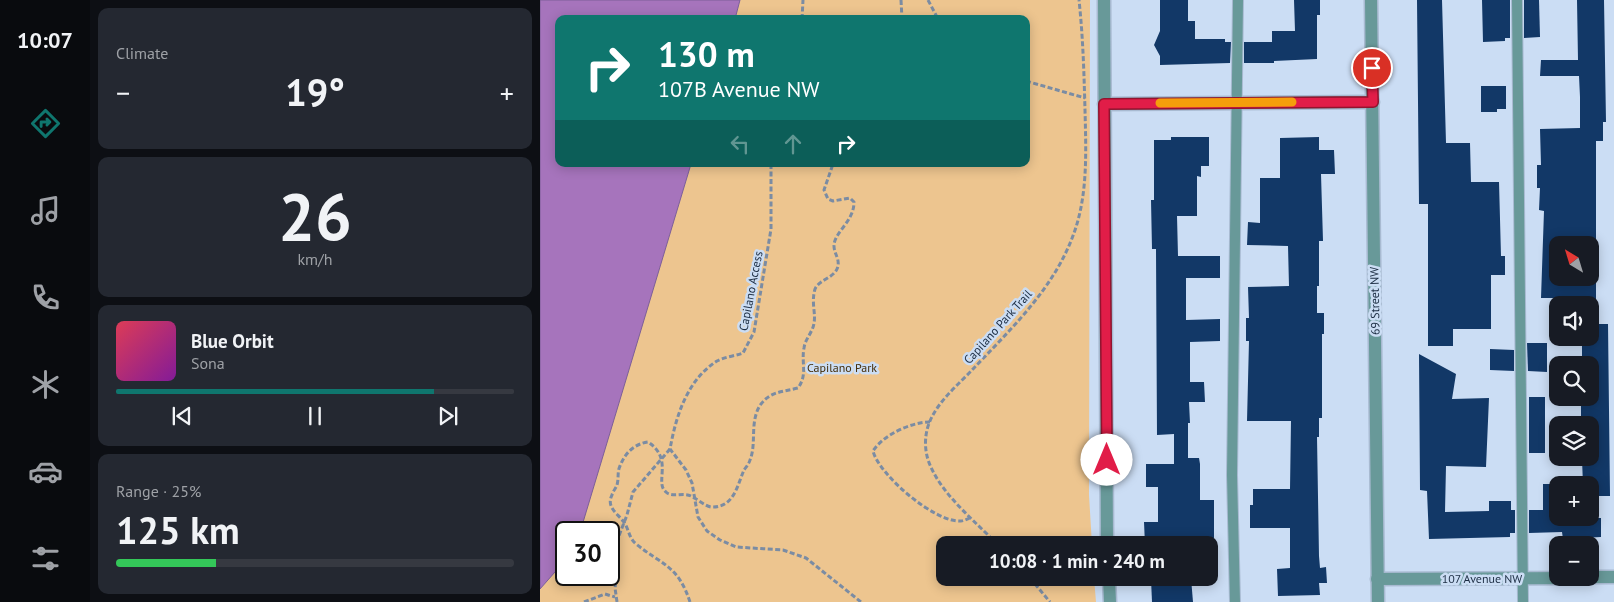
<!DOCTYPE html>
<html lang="en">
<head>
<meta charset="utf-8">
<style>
	body { margin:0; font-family:"PT Sans",sans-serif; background:#242831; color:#f1f3f6; height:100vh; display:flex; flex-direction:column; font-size:19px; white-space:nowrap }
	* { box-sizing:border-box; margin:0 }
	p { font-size:16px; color:#9ea1a6 }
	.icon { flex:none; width:28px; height:28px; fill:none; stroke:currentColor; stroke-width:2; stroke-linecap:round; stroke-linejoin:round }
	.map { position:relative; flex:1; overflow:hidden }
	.panel { display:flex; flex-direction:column; gap:8px; padding:8px; background:#0d0f14; width:450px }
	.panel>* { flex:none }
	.banner { position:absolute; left:15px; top:15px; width:475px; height:152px; border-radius:10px; box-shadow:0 2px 12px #0003; background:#0f766e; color:#fff; overflow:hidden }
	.needle { width:32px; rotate:322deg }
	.tools { position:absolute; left:1009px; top:236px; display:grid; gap:10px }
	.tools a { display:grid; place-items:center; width:50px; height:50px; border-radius:10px; background:#171b24; box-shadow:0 2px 12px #0003; font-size:25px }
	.speed { position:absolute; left:15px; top:521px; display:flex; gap:10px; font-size:25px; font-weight:700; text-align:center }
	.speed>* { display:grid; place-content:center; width:65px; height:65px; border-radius:50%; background:#171b24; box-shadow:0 2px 12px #0003; line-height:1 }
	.speed .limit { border:2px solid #111; border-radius:8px; background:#fff; color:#111 }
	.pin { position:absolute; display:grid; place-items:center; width:42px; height:42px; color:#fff; margin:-21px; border:2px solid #fff; border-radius:50%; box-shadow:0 1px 5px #0007 }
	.me { position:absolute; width:55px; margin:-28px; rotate:0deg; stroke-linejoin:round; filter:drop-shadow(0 0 4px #0008) }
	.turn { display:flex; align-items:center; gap:18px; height:105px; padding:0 20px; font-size:22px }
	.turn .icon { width:65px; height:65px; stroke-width:2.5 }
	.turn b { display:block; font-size:35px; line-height:42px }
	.lanes { display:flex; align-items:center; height:48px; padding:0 20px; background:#0003; justify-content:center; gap:25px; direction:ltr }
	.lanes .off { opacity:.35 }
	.big { font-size:38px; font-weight:600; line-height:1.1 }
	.panel .tile { flex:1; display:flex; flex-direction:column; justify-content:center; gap:8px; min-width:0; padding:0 18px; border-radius:10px; background:#242831 }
	.panel .dial { align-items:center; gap:0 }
	.dial b { font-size:65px; line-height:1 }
	.song { display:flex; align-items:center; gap:15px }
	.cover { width:60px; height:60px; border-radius:8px; background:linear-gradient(135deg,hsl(350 70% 55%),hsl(290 70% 35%)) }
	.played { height:5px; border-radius:2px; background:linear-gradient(90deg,#0f766e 80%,#363941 80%) }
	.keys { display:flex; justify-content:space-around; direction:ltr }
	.heat { display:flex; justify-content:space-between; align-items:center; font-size:28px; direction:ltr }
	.charge { height:8px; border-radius:4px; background:linear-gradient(90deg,#34c759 25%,#363941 0) }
	.trip { position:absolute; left:396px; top:536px; width:282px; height:50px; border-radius:10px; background:#171b24; box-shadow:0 2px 12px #0003; font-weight:600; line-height:50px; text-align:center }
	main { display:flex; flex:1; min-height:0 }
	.dock { display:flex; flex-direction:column; width:90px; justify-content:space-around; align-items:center; background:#090b0e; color:#9ea1a6 }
	.dock .icon { width:35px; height:35px }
	.dock .on { color:#0f766e }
	.dock b { font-size:22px; color:#f1f3f6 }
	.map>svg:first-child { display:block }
	.green { fill:#edc58f }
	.water { fill:#a674bc; stroke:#7d5f98 }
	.building { fill:#123867 }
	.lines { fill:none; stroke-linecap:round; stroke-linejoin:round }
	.service-casing { stroke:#a8bad1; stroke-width:12 }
	.minor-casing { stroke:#a8bad1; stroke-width:15 }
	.path { stroke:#7b8ca3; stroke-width:3; stroke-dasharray:5 2.5; stroke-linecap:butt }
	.service { stroke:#689999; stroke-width:10 }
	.minor { stroke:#689999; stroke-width:12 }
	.route-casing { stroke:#92132f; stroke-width:12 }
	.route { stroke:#e11d48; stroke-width:9 }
	.slow { stroke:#f59e0b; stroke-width:9 }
	.labels { text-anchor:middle; stroke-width:5; stroke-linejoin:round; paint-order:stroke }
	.street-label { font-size:12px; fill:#1c2d43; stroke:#cbddf4 }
	.park-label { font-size:12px; fill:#442e0a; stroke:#cbddf4 }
</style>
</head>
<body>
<main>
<nav class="dock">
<b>10:07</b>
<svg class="icon on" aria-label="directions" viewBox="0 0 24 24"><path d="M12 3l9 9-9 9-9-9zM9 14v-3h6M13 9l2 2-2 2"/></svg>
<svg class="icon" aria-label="music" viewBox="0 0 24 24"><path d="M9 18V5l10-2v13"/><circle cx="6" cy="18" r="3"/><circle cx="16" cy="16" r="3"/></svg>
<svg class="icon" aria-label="phone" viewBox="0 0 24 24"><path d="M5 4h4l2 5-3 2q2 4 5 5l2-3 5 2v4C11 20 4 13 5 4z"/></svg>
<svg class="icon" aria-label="climate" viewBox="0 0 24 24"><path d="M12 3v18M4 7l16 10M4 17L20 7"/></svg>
<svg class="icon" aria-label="car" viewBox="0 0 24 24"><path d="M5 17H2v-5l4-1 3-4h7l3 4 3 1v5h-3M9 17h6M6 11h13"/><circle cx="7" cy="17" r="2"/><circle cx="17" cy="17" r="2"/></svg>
<svg class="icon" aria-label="filters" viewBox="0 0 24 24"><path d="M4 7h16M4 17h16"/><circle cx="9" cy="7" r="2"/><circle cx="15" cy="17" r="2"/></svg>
</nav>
<section class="panel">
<div class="tile"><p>Climate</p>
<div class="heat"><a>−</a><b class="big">19°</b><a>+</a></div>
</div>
<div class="tile dial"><b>26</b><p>km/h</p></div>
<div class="tile">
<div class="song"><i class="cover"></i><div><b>Blue Orbit</b><p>Sona</p></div></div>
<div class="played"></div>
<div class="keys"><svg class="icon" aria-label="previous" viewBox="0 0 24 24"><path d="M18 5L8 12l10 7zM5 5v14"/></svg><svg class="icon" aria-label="pause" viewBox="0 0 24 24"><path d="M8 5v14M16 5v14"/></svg><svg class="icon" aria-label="next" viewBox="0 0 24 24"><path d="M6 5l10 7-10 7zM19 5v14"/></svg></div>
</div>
<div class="tile"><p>Range · 25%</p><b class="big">125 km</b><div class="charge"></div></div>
</section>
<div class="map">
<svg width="1074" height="602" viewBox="0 0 1074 602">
	<rect width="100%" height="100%" fill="#cbddf4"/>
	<polygon class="green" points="200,0 550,0 549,495 552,545 405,545 405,578 554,578 556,602 0,602 0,589 15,572 35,578 34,575 69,575 69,532 38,532 151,164 486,164 486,19 195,19"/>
	<polygon class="water" points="0,0 200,0 195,19 19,19 19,164 151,164 41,529 38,532 26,532 26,548 20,556 26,565 26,575 34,575 36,577 29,584 15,572 0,589"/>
	<g class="building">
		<polygon points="620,0 648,0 648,21 655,21 655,39 685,39 685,42 691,42 690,63 620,65 620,56 614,45 620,31"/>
		<polygon points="754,0 780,0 780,15 777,15 777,59 734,61 734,63 704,63 704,42 732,42 732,31 755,31"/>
		<polygon points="877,0 902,0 906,143 930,143 931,182 959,182 961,256 965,256 965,275 951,275 951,329 913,329 913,346 888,346 888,204 879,204"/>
		<polygon points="942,0 970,0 970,38 965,38 965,41 943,42"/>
		<polygon points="984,0 999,0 1000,37 984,38"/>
		<polygon points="1037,0 1064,0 1066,122 1063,122 1063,141 1056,141 1056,245 1018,245 1018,278 1056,278 1056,305 1033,305 1033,298 1001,298 1004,211 999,210 1000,188 997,188 997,165 1001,165 1000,129 1040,128 1040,97 1039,76 1000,76 1001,60 1038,60"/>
		<polygon points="941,86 966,86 966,109 957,109 957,112 941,112"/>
		<polygon points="631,137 669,137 669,166 661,166 661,177 657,176 657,216 637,216 638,256 680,256 680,278 646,278 646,320 680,319 680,341 650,342 650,382 664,382 665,402 649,402 650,423 648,423 648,458 659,458 660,464 660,500 674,500 674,538 646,539 646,545 605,545 604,522 618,522 618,487 606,487 606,464 634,464 634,434 617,435 616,249 612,249 611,200 614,200 614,140 631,140"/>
		<polygon points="779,137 779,150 794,150 795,174 781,174 783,241 779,241 779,286 777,286 777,313 784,313 784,334 782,334 782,418 779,418 779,437 777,437 779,556 780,568 786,567 787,583 779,583 780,595 738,596 737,569 750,568 750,528 710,528 710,505 713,505 713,489 750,489 751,421 707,421 709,341 706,341 706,318 709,318 708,287 749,286 748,246 707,245 708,222 720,223 720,178 740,178 740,138"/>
		<polygon points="1050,324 1068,324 1070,496 1050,496 1050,485 1043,485 1042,459 1050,459 1050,425 1041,425 1041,398 1052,395 1052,373 1050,373 1050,362 1042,362 1042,338 1050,338"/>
		<polygon points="987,343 1007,343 1007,372 988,371"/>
		<polygon points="950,349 974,350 974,371 950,370"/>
		<polygon points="879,354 916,374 912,399 949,398 946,467 906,466 905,512 949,511 949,501 971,501 971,510 975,510 975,533 970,533 970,537 889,539 887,491 880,490"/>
		<rect x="989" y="397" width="16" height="56"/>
		<polygon points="1003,484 1018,484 1018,518 1061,518 1061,537 1023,539 1022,532 989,533 989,510 1003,510"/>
		<polygon points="636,578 651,578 653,602 612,602 611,579"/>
	</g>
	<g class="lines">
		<g class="service-casing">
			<g id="service">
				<polyline points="977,0 983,602"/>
				<polyline points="695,602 692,475 698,0"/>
			</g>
		</g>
		<g class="minor-casing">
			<g id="minor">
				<polyline points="564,0 567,545"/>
				<polyline points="831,0 838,602"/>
				<polyline points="564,104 833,102"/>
				<polyline points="1050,577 1074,577"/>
				<polyline points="569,578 570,602"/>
				<polyline points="837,579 1046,578"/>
			</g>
		</g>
		<g class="path">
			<polyline points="361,0 362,19"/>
			<polyline points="388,0 398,19"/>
			<polyline points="262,19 263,0"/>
			<polyline points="486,81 545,98"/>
			<path d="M231,164v65l-17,103 -11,21c-8,3 -19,4 -26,8 -30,19 -41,55 -47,88l16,21 6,13 6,34 9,14 13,9 16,7 47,3 23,8 55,44"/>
			<path d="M390,422c-19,0 -47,13 -57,29 6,24 62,72 88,70 3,0 8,-3 11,-4"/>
			<path d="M458,545c-23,-24 -55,-49 -68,-80 -6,-14 -6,-30 0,-44 9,-21 29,-37 43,-52 39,-41 82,-82 101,-136 14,-39 12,-82 11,-123 -1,-37 -2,-73 -6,-110"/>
			<polyline points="490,578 510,602"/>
			<polyline points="44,602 65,594 75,597"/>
			<polyline points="77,602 75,588 76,581 75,546 87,515 93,492 130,449"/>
			<path d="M150,602c-12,-37 -28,-37 -54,-58 -8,-7 -7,-16 -13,-23 -6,-8 -17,-14 -11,-26 1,-4 4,-7 5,-10 2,-7 0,-13 3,-19 5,-13 14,-22 28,-24 26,17 6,41 18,50 6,6 17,0 25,4 6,3 14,10 20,11 23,1 26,-21 33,-37 2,-3 5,-6 6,-10 7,-17 -1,-39 11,-56 10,-13 22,-12 37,-16 10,-14 3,-25 6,-40 1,-9 9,-16 10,-25 2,-10 -3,-20 1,-34 4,-9 18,-11 22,-20 4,-9 -3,-15 -3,-23 0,-14 20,-24 20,-44l-4,-4 -17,3 -5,-2 -4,-9 9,-26"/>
		</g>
		<use href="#service" class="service"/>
		<use href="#minor" class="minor"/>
	</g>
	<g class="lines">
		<g class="route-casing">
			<polyline id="route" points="567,460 564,104 833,102 832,68"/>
		</g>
		<use href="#route" class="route"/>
		<polyline class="slow" points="620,103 752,102"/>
	</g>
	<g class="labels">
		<g class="street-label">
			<text transform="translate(211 291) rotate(-79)" y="4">Capilano Access</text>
			<text transform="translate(835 301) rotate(-91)" y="4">69 Street NW</text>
			<text transform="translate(458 327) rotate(-48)" y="4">Capilano Park Trail</text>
			<text x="942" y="583">107 Avenue NW</text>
		</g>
		<g class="park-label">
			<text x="302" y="372">Capilano Park</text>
		</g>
	</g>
</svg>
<div class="tools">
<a><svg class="needle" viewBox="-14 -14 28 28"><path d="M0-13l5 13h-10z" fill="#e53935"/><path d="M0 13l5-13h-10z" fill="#9ea1a6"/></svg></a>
<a><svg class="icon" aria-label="sound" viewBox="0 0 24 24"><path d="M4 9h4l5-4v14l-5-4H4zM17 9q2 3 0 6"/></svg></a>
<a><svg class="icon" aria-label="search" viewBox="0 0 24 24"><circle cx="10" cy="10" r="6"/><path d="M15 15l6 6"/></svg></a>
<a><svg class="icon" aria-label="layers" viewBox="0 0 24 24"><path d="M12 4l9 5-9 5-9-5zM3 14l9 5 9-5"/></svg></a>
<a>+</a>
<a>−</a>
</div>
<div class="speed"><div class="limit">30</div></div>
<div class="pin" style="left:832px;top:68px;background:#d93025"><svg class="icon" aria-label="arrive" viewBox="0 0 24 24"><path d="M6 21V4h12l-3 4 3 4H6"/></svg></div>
<svg class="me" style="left:567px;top:460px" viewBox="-20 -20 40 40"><circle r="19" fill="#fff"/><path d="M0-13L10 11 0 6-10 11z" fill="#e11d48"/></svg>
<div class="trip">10:08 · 1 min · 240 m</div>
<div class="banner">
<div class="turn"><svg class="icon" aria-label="right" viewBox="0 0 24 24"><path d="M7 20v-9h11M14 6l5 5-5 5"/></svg><div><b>130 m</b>107B Avenue NW</div></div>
<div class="lanes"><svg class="icon off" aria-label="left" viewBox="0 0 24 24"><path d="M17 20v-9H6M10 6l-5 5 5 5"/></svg><svg class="icon off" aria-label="ahead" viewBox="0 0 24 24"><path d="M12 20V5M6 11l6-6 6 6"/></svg><svg class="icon" aria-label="right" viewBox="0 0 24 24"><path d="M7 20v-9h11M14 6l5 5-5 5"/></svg></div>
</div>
</div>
</main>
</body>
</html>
